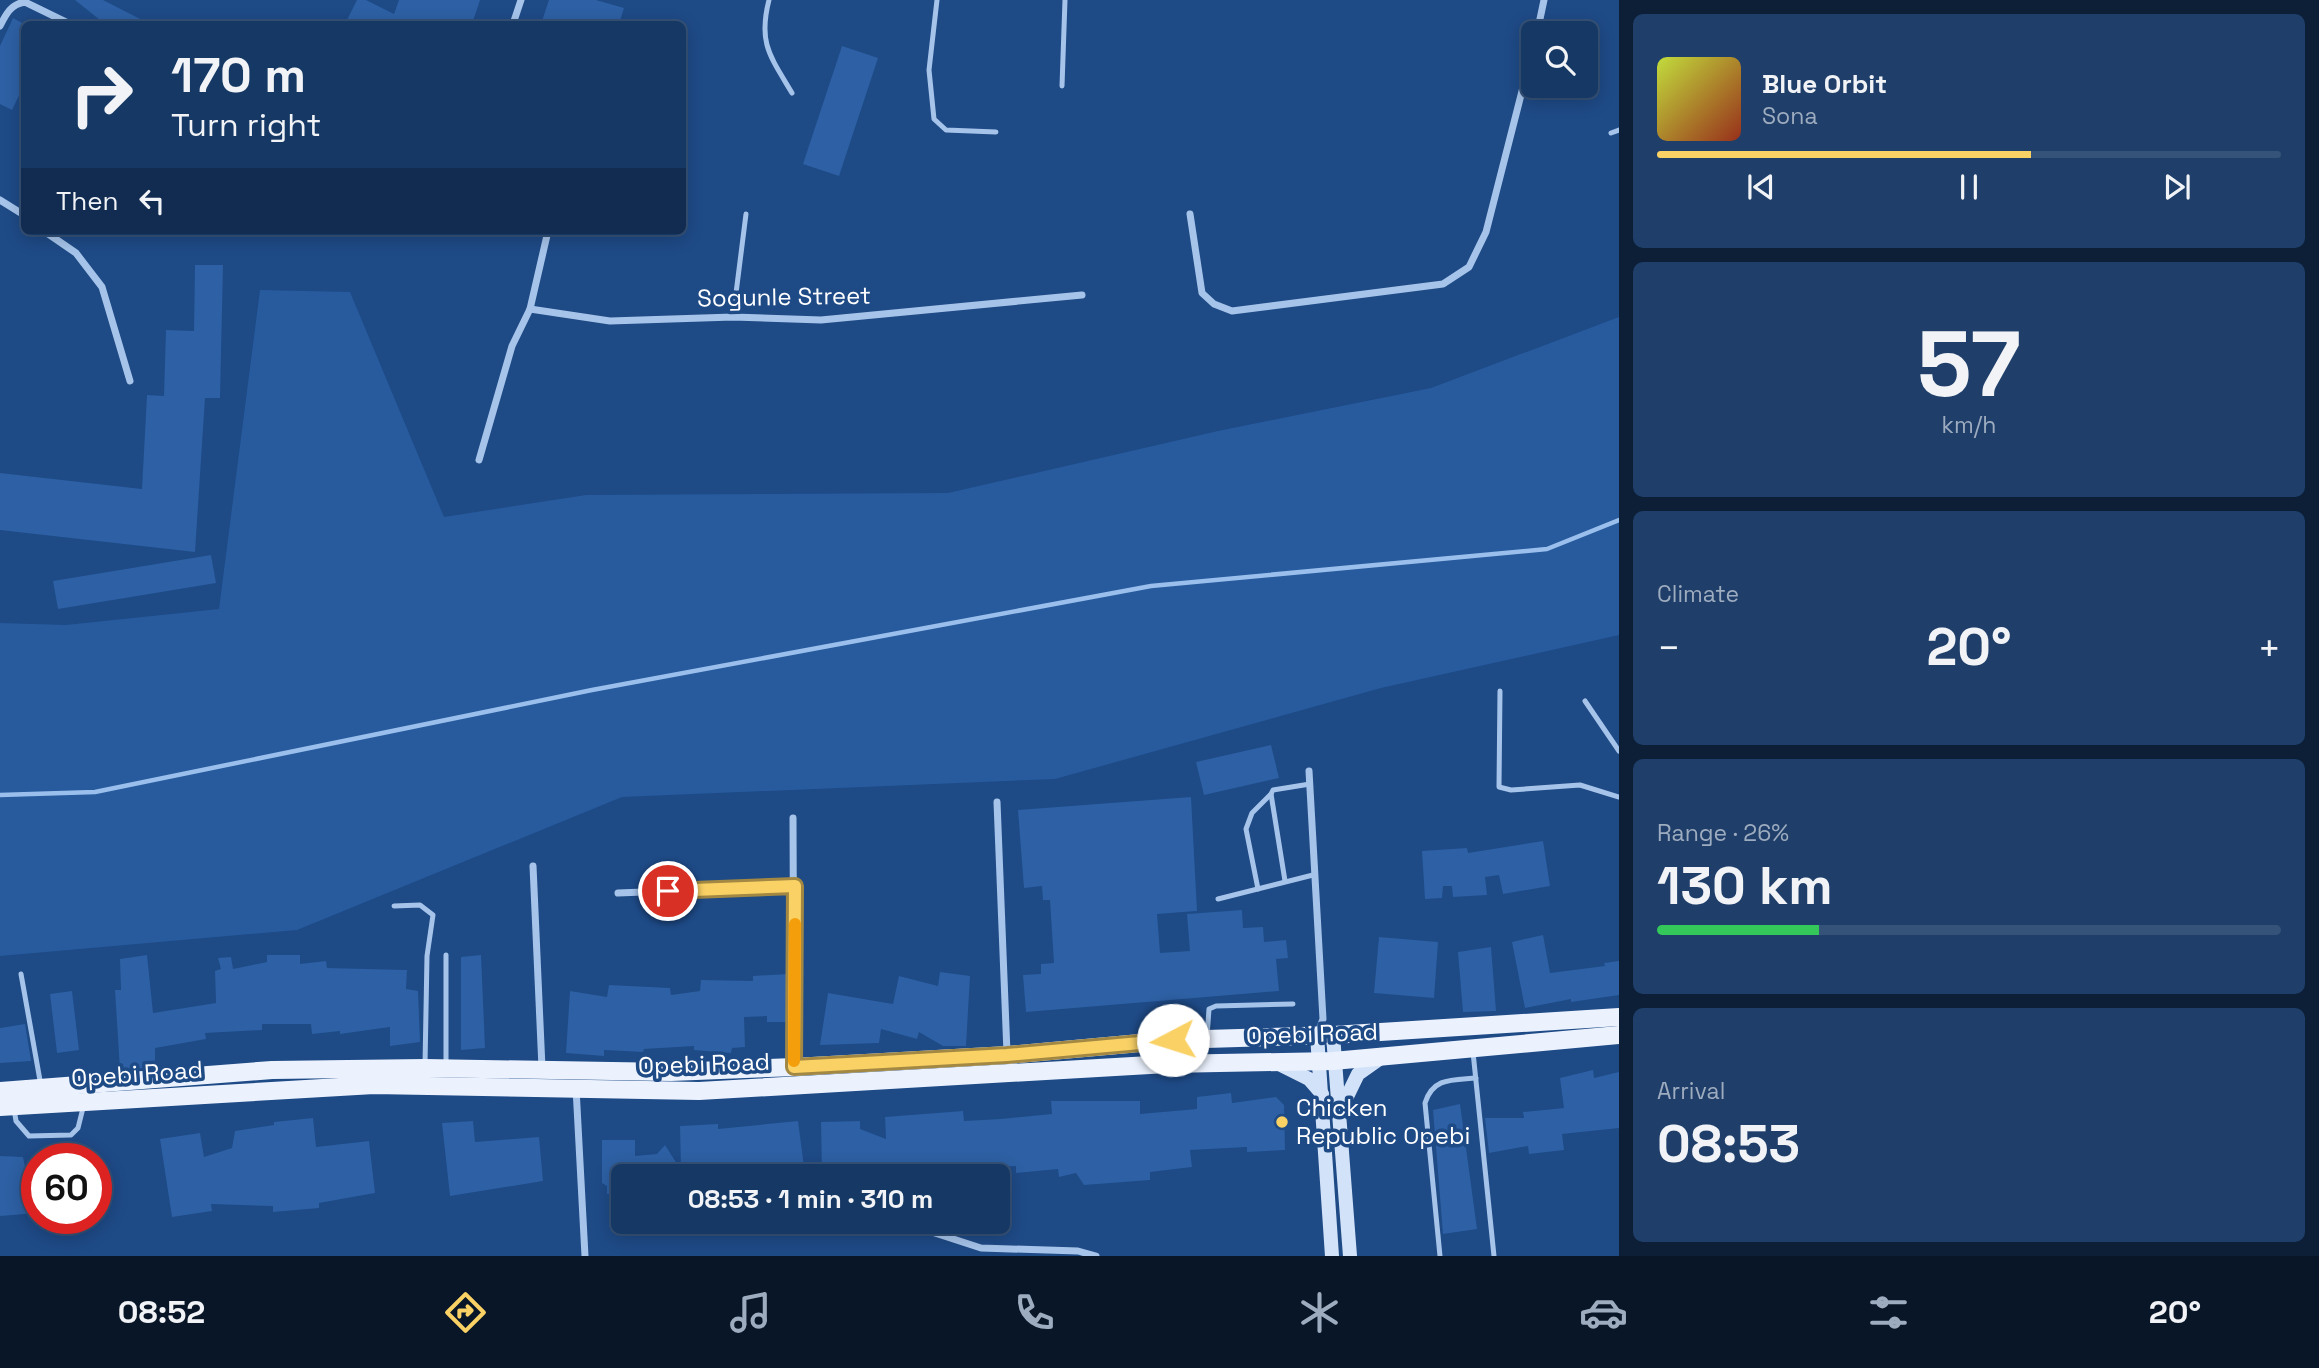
<!DOCTYPE html>
<html lang="en">
<head>
<meta charset="utf-8">
<style>
	body { margin:0; font-family:"Space Grotesk",sans-serif; background:#1f3f6a; color:#f1f3f6; height:100vh; display:flex; flex-direction:column; font-size:26px; white-space:nowrap }
	* { box-sizing:border-box; margin:0 }
	p { font-size:23px; color:#9eacbf }
	.icon { flex:none; width:38px; height:38px; fill:none; stroke:currentColor; stroke-width:2; stroke-linecap:round; stroke-linejoin:round }
	.map { position:relative; flex:1; overflow:hidden }
	.details { display:flex; flex-direction:column; gap:14px; padding:14px; background:#0c1f37; width:700px }
	.details>* { flex:none }
	.top-card { position:absolute; left:21px; top:21px; width:665px; height:214px; border-radius:10px; box-shadow:0 4px 18px #0003,0 0 0 2px #355278; background:#163864; color:#f1f3f6; overflow:hidden }
	.tools { position:absolute; left:1521px; top:21px; display:grid; gap:14px }
	.tools a { display:grid; place-items:center; width:77px; height:77px; border-radius:10px; background:#163864; box-shadow:0 4px 18px #0003,0 0 0 2px #355278; font-size:35px }
	.speed { position:absolute; left:21px; top:1143px; display:flex; gap:14px; font-size:35px; font-weight:700; text-align:center }
	.speed>* { display:grid; place-content:center; width:91px; height:91px; border-radius:50%; background:#163864; box-shadow:0 4px 18px #0003,0 0 0 2px #355278; line-height:1 }
	.speed .limit { border:10px solid #d22; background:#fff; color:#111 }
	.pin { position:absolute; display:grid; place-items:center; width:60px; height:60px; color:#fff; margin:-30px; border:4px solid #fff; border-radius:50%; box-shadow:0 2px 7px #0007 }
	.me { position:absolute; width:77px; margin:-38px; rotate:265deg; stroke-linejoin:round; filter:drop-shadow(0 0 5px #0008) }
	.turn { display:flex; align-items:center; gap:24px; height:147px; padding:0 35px; font-size:32px }
	.turn .icon { width:91px; height:91px; stroke-width:2.5 }
	.turn b { display:block; font-size:49px; line-height:60px }
	.then { display:flex; align-items:center; height:66px; padding:0 35px; background:#0003; gap:14px; font-size:26px }
	.big { font-size:52px; font-weight:700; line-height:1.1 }
	.details .widget { flex:1; display:flex; flex-direction:column; justify-content:center; gap:10px; min-width:0; padding:0 24px; border-radius:10px; background:#1f3f6a }
	.details .dial { align-items:center; gap:0 }
	.dial b { font-size:91px; line-height:1 }
	.song { display:flex; align-items:center; gap:21px }
	.cover { width:84px; height:84px; border-radius:10px; background:linear-gradient(135deg,hsl(70 70% 55%),hsl(10 70% 35%)) }
	.played { height:7px; border-radius:4px; background:linear-gradient(90deg,#f9d165 60%,#355278 60%) }
	.keys { display:flex; justify-content:space-around; direction:ltr }
	.heat { display:flex; justify-content:space-between; align-items:center; font-size:38px; direction:ltr }
	.charge { height:10px; border-radius:5px; background:linear-gradient(90deg,#34c759 26%,#355278 0) }
	.trip { position:absolute; left:611px; top:1164px; width:399px; height:70px; border-radius:10px; background:#163864; box-shadow:0 4px 18px #0003,0 0 0 2px #355278; font-weight:700; line-height:70px; text-align:center }
	.tabs { display:flex; height:112px; justify-content:space-around; align-items:center; background:#091628; color:#9eacbf }
	.tabs .icon { width:49px; height:49px }
	.tabs .on { color:#f9d165 }
	.tabs b { font-size:32px; color:#f1f3f6 }
	main { display:flex; flex:1; min-height:0 }
	.map>svg:first-child { display:block }
	.green { fill:#275b9e }
	.lines { fill:none; stroke-linecap:round; stroke-linejoin:round }
	.stream { stroke:#9abfec; stroke-width:4.5 }
	.building { fill:#2d60a4 }
	.service { stroke:#a6c4ea; stroke-width:5 }
	.minor { stroke:#a6c4ea; stroke-width:7 }
	.secondary { stroke:#d2e2f8; stroke-width:14 }
	.primary { stroke:#ebf2fe; stroke-width:18 }
	.route-casing { stroke:#a28842; stroke-width:18 }
	.route { stroke:#f9d165; stroke-width:12 }
	.slow { stroke:#f59e0b; stroke-width:12 }
	.poi-dot { fill:#f9d165; stroke:#1e4a86; stroke-width:2.5 }
	.labels { text-anchor:middle; stroke-width:7; stroke-linejoin:round; paint-order:stroke }
	.street-label { font-size:24px; fill:#fff; stroke:#1e4a86 }
	.poi-label { font-size:24px; fill:#fff; stroke:#1e4a86; text-anchor:start }
</style>
</head>
<body>
<main>
<div class="map">
<svg width="1619" height="1256" viewBox="0 0 1619 1256">
	<rect width="100%" height="100%" fill="#1e4a86"/>
	<polygon class="green" points="260,290 350,292 444,517 586,495 948,493 1218,431 1431,388 1619,317 1619,635 1381,688 1055,779 622,797 297,930 0,956 0,623 66,625 219,609"/>
	<g class="lines">
		<polyline class="stream" points="0,795 95,792 592,690 1151,586 1547,549 1619,520"/>
	</g>
	<g class="building">
		<polygon points="75,0 103,0 150,24 105,24"/>
		<polygon points="357,0 366,0 394,14 399,0 480,0 472,24 345,24"/>
		<polygon points="549,0 596,0 624,8 619,24 541,24"/>
		<polygon points="13,18 24,24 24,85 12,110 0,104 0,46"/>
		<polygon points="842,46 878,58 839,176 803,164"/>
		<polygon points="195,265 223,265 220,398 205,398 195,552 0,530 0,473 142,489 147,395 164,396 166,330 194,331"/>
		<polygon points="211,555 216,583 58,609 53,581"/>
		<polygon points="1271,745 1279,778 1204,795 1196,762"/>
		<polygon points="1191,797 1197,911 1157,914 1160,953 1190,951 1187,914 1242,910 1243,928 1263,927 1264,942 1286,940 1288,958 1276,959 1279,991 1026,1012 1023,975 1041,974 1041,964 1054,963 1050,900 1043,900 1042,886 1024,888 1018,810"/>
		<polygon points="1543,841 1550,886 1503,894 1499,875 1485,877 1487,895 1453,897 1452,886 1443,886 1442,898 1425,899 1422,851 1467,848 1468,853"/>
		<polygon points="1543,935 1550,973 1605,966 1604,963 1619,961 1619,995 1571,1002 1571,999 1525,1008 1512,942"/>
		<polygon points="1379,937 1438,942 1434,998 1374,993"/>
		<polygon points="1491,947 1496,1011 1463,1012 1458,952"/>
		<polygon points="147,955 153,1013 216,1003 215,971 221,969 218,958 231,957 233,969 267,962 267,955 300,955 300,964 326,961 327,968 407,970 406,989 418,991 420,1042 390,1046 390,1027 340,1034 340,1031 312,1034 311,1024 262,1024 262,1030 205,1033 206,1039 155,1048 155,1067 120,1070 115,990 121,990 120,959"/>
		<polygon points="481,955 485,1048 461,1050 461,957"/>
		<polygon points="940,972 970,976 966,1046 943,1046 919,1032 917,1039 881,1029 879,1043 820,1045 828,993 893,1004 899,976 938,986"/>
		<polygon points="788,974 788,1022 767,1022 767,1016 744,1017 745,1047 732,1048 731,1053 694,1050 694,1046 644,1049 643,1052 604,1050 604,1056 566,1053 570,991 607,997 609,985 670,988 671,995 700,991 701,980 753,981 753,976"/>
		<polygon points="72,991 79,1050 57,1053 50,994"/>
		<polygon points="25,1024 31,1061 0,1063 0,1028"/>
		<polygon points="1593,1070 1594,1078 1619,1072 1619,1128 1562,1134 1564,1150 1529,1154 1528,1146 1489,1153 1485,1118 1524,1118 1523,1112 1564,1108 1560,1078"/>
		<polygon points="1231,1093 1232,1103 1276,1097 1284,1105 1285,1150 1247,1152 1247,1147 1190,1150 1192,1167 1150,1172 1150,1180 1084,1185 1076,1173 1059,1177 1058,1169 1016,1173 1016,1166 967,1168 967,1176 822,1176 821,1122 860,1121 860,1129 886,1139 885,1117 963,1111 964,1121 1001,1119 1052,1114 1051,1101 1140,1101 1140,1114 1197,1109 1197,1097"/>
		<polygon points="1460,1104 1477,1229 1443,1234 1433,1110"/>
		<polygon points="313,1118 316,1147 369,1141 375,1193 319,1203 319,1208 273,1212 273,1206 211,1204 212,1211 172,1217 160,1139 200,1133 204,1157 232,1148 235,1131 274,1125 274,1122"/>
		<polygon points="473,1121 475,1142 539,1137 543,1181 450,1196 442,1123"/>
		<polygon points="798,1121 805,1174 623,1176 623,1194 607,1194 607,1186 602,1183 602,1140 635,1140 635,1156 657,1154 665,1145 681,1170 680,1126 718,1124 718,1129"/>
		<polygon points="0,1156 23,1157 26,1172 37,1172 37,1213 0,1216"/>
	</g>
	<g class="lines">
		<g class="service">
			<path d="M769,0c-11,43 1,56 23,93"/>
			<polyline points="937,0 929,70 934,119 946,130 996,132"/>
			<polyline points="1062,86 1065,0"/>
			<polyline points="1611,133 1619,130"/>
			<polyline points="733,317 746,214"/>
			<polyline points="1500,691 1499,787 1511,790 1580,785 1619,797"/>
			<polyline points="1585,701 1619,751"/>
			<polyline points="1285,881 1271,794 1273,790 1310,784"/>
			<polyline points="1258,889 1246,829 1252,813 1271,794"/>
			<polyline points="1218,899 1313,875"/>
			<polyline points="394,906 420,905 433,915 427,956 425,1065"/>
			<polyline points="446,955 446,1065"/>
			<polyline points="21,974 41,1086"/>
			<polyline points="1207,1037 1209,1009 1216,1006 1293,1004"/>
			<polyline points="1473,1052 1494,1256"/>
			<polyline points="14,1109 16,1121 29,1136 71,1135 78,1128 84,1104"/>
			<path d="M1440,1256l-15,-153c8,-26 28,-23 51,-25"/>
		</g>
		<g class="minor">
			<polyline points="513,24 521,0"/>
			<path d="M0,26c6,-12 11,-22 25,-24l45,22"/>
			<polyline points="1537,33 1544,0"/>
			<polyline points="0,200 24,215"/>
			<polyline points="1190,214 1202,293 1214,304 1232,311 1443,284 1469,267 1486,232 1533,48"/>
			<polyline points="44,231 76,253 102,287 130,381"/>
			<polyline points="530,309 610,321 733,317 821,320 1082,295"/>
			<polyline points="479,460 512,346 530,309 548,231"/>
			<polyline points="1309,771 1323,1019 1317,1035"/>
			<polyline points="997,802 1007,1053"/>
			<polyline points="793,818 794,1066"/>
			<polyline points="533,866 542,1068"/>
			<polyline points="618,893 795,886"/>
			<polyline points="576,1088 585,1256"/>
			<polyline points="901,1222 981,1248 1078,1251 1096,1256"/>
		</g>
		<g class="secondary">
			<polyline points="1317,1035 1332,1256"/>
			<polyline points="1333,1035 1350,1256"/>
			<polyline points="1279,1064 1309,1079 1322,1094"/>
			<polyline points="1340,1111 1358,1074 1382,1057"/>
		</g>
		<g class="primary">
			<polyline points="0,1091 272,1070 425,1068 671,1072 794,1067 1008,1055 1173,1040 1333,1035 1619,1017"/>
			<polyline points="0,1107 374,1085 699,1091 1167,1064 1333,1061 1619,1035"/>
		</g>
	</g>
	<g class="lines">
		<g class="route-casing">
			<polyline id="route" points="668,891 795,886 794,1067 1007,1055 1173,1040"/>
		</g>
		<use href="#route" class="route"/>
		<polyline class="slow" points="794,1061 795,924"/>
	</g>
	<circle class="poi-dot" cx="1282" cy="1122" r="7"/>
	<g class="labels">
		<g class="street-label">
			<text transform="translate(784 297) rotate(-1)" y="8">Sogunle Street</text>
			<text transform="translate(1312 1034) rotate(-2)" y="8">Opebi Road</text>
			<text transform="translate(704 1064) rotate(-2)" y="8">Opebi Road</text>
			<text transform="translate(137 1074) rotate(-4)" y="8">Opebi Road</text>
		</g>
		<g class="poi-label">
			<text x="1296" y="1116">Chicken<tspan x="1296" dy="28">Republic Opebi</tspan></text>
		</g>
	</g>
</svg>
<div class="tools">
<a><svg class="icon" aria-label="search" viewBox="0 0 24 24"><circle cx="10" cy="10" r="6"/><path d="M15 15l6 6"/></svg></a>
</div>
<div class="speed"><div class="limit">60</div></div>
<div class="pin" style="left:668px;top:891px;background:#d93025"><svg class="icon" aria-label="arrive" viewBox="0 0 24 24"><path d="M6 21V4h12l-3 4 3 4H6"/></svg></div>
<svg class="me" style="left:1173px;top:1040px" viewBox="-20 -20 40 40"><circle r="19" fill="#fff"/><path d="M0-13L10 11 0 6-10 11z" fill="#f9d165"/></svg>
<div class="trip">08:53 · 1 min · 310 m</div>
<div class="top-card">
<div class="turn"><svg class="icon" aria-label="right" viewBox="0 0 24 24"><path d="M7 20v-9h11M14 6l5 5-5 5"/></svg><div><b>170 m</b>Turn right</div></div>
<div class="then">Then<svg class="icon" aria-label="left" viewBox="0 0 24 24"><path d="M17 20v-9H6M10 6l-5 5 5 5"/></svg></div>
</div>
</div>
<section class="details">
<div class="widget">
<div class="song"><i class="cover"></i><div><b>Blue Orbit</b><p>Sona</p></div></div>
<div class="played"></div>
<div class="keys"><svg class="icon" aria-label="previous" viewBox="0 0 24 24"><path d="M18 5L8 12l10 7zM5 5v14"/></svg><svg class="icon" aria-label="pause" viewBox="0 0 24 24"><path d="M8 5v14M16 5v14"/></svg><svg class="icon" aria-label="next" viewBox="0 0 24 24"><path d="M6 5l10 7-10 7zM19 5v14"/></svg></div>
</div>
<div class="widget dial"><b>57</b><p>km/h</p></div>
<div class="widget"><p>Climate</p>
<div class="heat"><a>−</a><b class="big">20°</b><a>+</a></div>
</div>
<div class="widget"><p>Range · 26%</p><b class="big">130 km</b><div class="charge"></div></div>
<div class="widget"><p>Arrival</p><b class="big">08:53</b></div>
</section>
</main>
<nav class="tabs">
<b>08:52</b>
<svg class="icon on" aria-label="directions" viewBox="0 0 24 24"><path d="M12 3l9 9-9 9-9-9zM9 14v-3h6M13 9l2 2-2 2"/></svg>
<svg class="icon" aria-label="music" viewBox="0 0 24 24"><path d="M9 18V5l10-2v13"/><circle cx="6" cy="18" r="3"/><circle cx="16" cy="16" r="3"/></svg>
<svg class="icon" aria-label="phone" viewBox="0 0 24 24"><path d="M5 4h4l2 5-3 2q2 4 5 5l2-3 5 2v4C11 20 4 13 5 4z"/></svg>
<svg class="icon" aria-label="climate" viewBox="0 0 24 24"><path d="M12 3v18M4 7l16 10M4 17L20 7"/></svg>
<svg class="icon" aria-label="car" viewBox="0 0 24 24"><path d="M5 17H2v-5l4-1 3-4h7l3 4 3 1v5h-3M9 17h6M6 11h13"/><circle cx="7" cy="17" r="2"/><circle cx="17" cy="17" r="2"/></svg>
<svg class="icon" aria-label="filters" viewBox="0 0 24 24"><path d="M4 7h16M4 17h16"/><circle cx="9" cy="7" r="2"/><circle cx="15" cy="17" r="2"/></svg>
<b>20°</b>
</nav>
</body>
</html>
